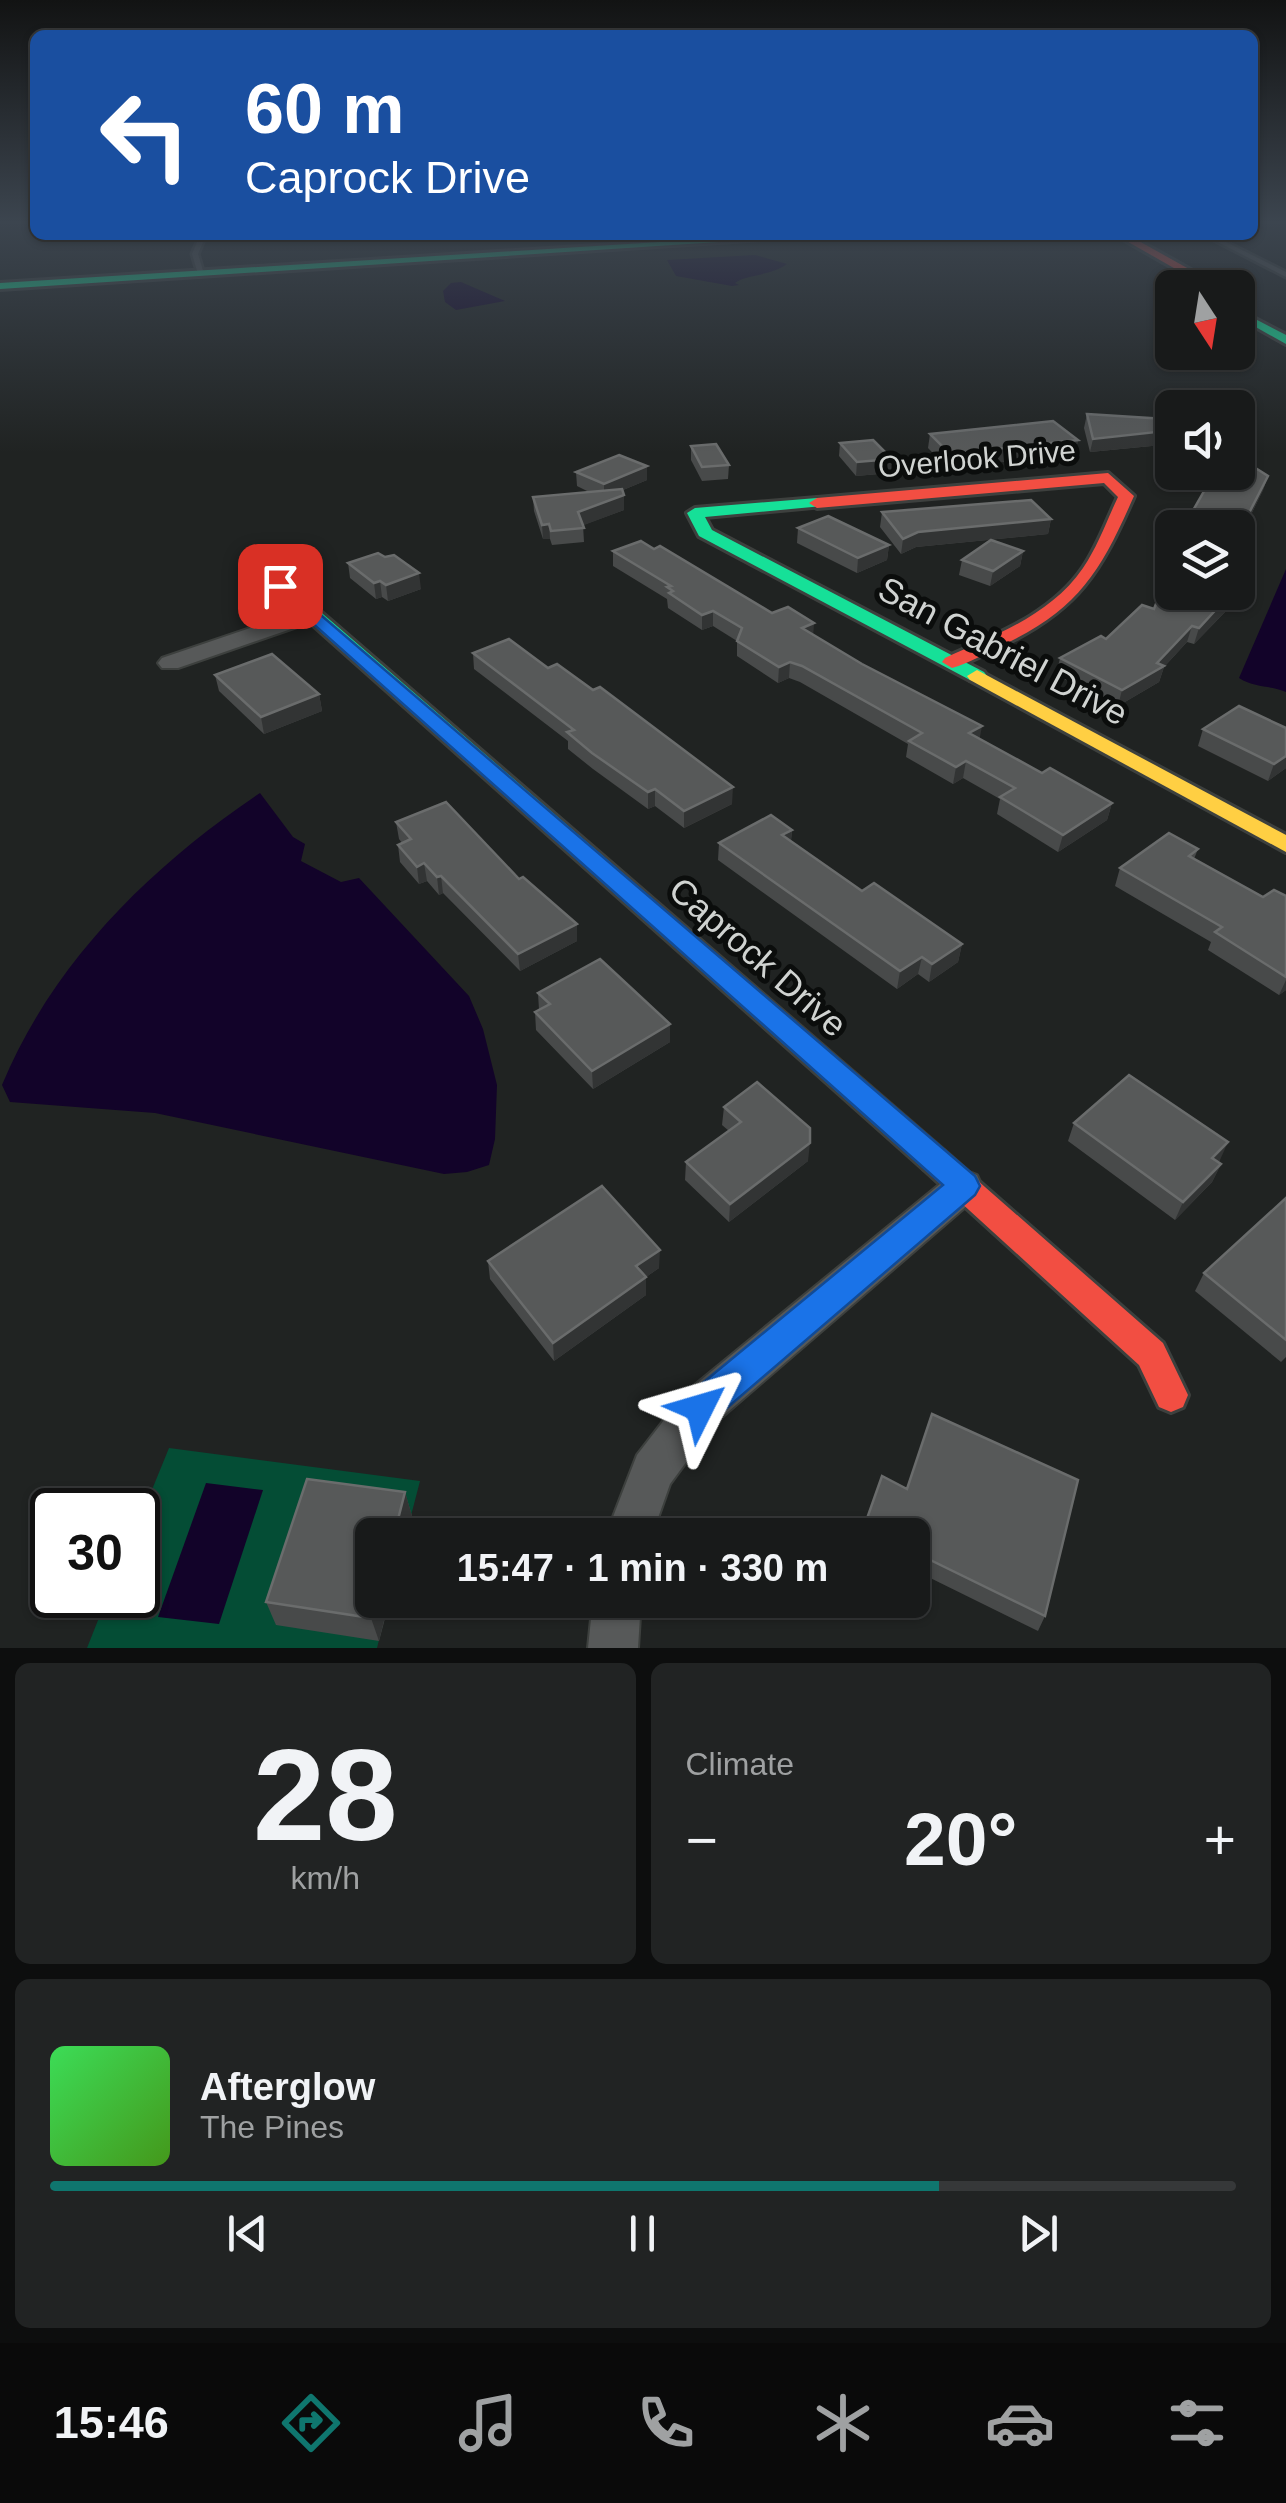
<!DOCTYPE html>
<html lang="en">
<head>
<meta charset="utf-8">
<style>
	body { margin:0; font-family:Arial,sans-serif; background:#212323; color:#f1f3f6; height:100vh; display:flex; flex-direction:column; font-size:38px; white-space:nowrap }
	* { box-sizing:border-box; margin:0 }
	p { font-size:32px; color:#9fa1a2 }
	.icon { flex:none; width:55px; height:55px; fill:none; stroke:currentColor; stroke-width:2; stroke-linecap:round; stroke-linejoin:round }
	.map { position:relative; height:1648px; overflow:hidden }
	.side { display:flex; flex-direction:column; gap:15px; padding:15px; background:#0d0e0e; flex:1 }
	.side>* { flex:none }
	.top-card { position:absolute; left:30px; top:30px; width:1228px; height:210px; border-radius:15px; box-shadow:0 2px 8px #0004,0 0 0 2px #363839; background:#1a4fa0; color:#fff; overflow:hidden }
	.needle { width:65px; rotate:168deg }
	.tools { position:absolute; left:1155px; top:270px; display:grid; gap:20px }
	.tools a { display:grid; place-items:center; width:100px; height:100px; border-radius:15px; background:#181a1a; box-shadow:0 2px 8px #0004,0 0 0 2px #363839; font-size:50px }
	.speed { position:absolute; left:30px; top:1488px; display:flex; gap:20px; font-size:50px; font-weight:700; text-align:center }
	.speed>* { display:grid; place-content:center; width:130px; height:130px; border-radius:50%; background:#181a1a; box-shadow:0 2px 8px #0004,0 0 0 2px #363839; line-height:1 }
	.speed .limit { border:5px solid #111; border-radius:15px; background:#fff; color:#111 }
	.pin { position:absolute; display:grid; place-items:center; width:85px; height:85px; color:#fff; margin:-42px; border-radius:20px; box-shadow:0 5px 15px #0006 }
	.me { position:absolute; width:110px; margin:-55px; rotate:50deg; stroke-linejoin:round; filter:drop-shadow(0 0 8px #0008) }
	.turn { display:flex; align-items:center; gap:35px; height:210px; padding:0 50px; font-size:45px }
	.turn .icon { width:130px; height:130px; stroke-width:2.5 }
	.turn b { display:block; font-size:70px; line-height:85px }
	.big { font-size:75px; font-weight:600; line-height:1.1 }
	.side .tile { flex:1; display:flex; flex-direction:column; justify-content:center; gap:15px; min-width:0; padding:0 35px; border-radius:15px; background:#212323 }
	.side .dial { align-items:center; gap:0 }
	.dial b { font-size:130px; line-height:1 }
	.song { display:flex; align-items:center; gap:30px }
	.cover { width:120px; height:120px; border-radius:15px; background:linear-gradient(135deg,hsl(130 70% 55%),hsl(100 70% 35%)) }
	.played { height:10px; border-radius:5px; background:linear-gradient(90deg,#0f766e 75%,#363839 75%) }
	.keys { display:flex; justify-content:space-around; direction:ltr }
	.heat { display:flex; justify-content:space-between; align-items:center; font-size:55px; direction:ltr }
	.side .tiles { flex:1; display:grid; gap:15px; grid-template-columns:1fr 1fr }
	.tile:last-child { grid-column:span 2 }
	.trip { position:absolute; left:355px; top:1518px; width:575px; height:100px; border-radius:15px; background:#181a1a; box-shadow:0 2px 8px #0004,0 0 0 2px #363839; font-weight:600; line-height:100px; text-align:center }
	.dock { display:flex; height:160px; justify-content:space-around; align-items:center; background:#0a0a0a; color:#9fa1a2 }
	.dock .icon { width:70px; height:70px }
	.dock .current { color:#0f766e }
	.dock b { font-size:45px; color:#f1f3f6 }
	.map>svg:first-child { display:block }
	.green { fill:#044d35 }
	.water { fill:#120329 }
	.lines { fill:none; stroke-linecap:round; stroke-linejoin:round }
	.lane-casing { stroke:#3d403e; stroke-width:5 }
	.street-casing { stroke:#3d403e; stroke-width:4 }
	.fast-casing { stroke:#3d403e; stroke-width:6 }
	.slow-casing { stroke:#3d403e; stroke-width:6 }
	.jam-casing { stroke:#3d403e; stroke-width:6 }
	.lane { fill:#575959; fill-rule:evenodd }
	.street { fill:#575959; fill-rule:evenodd }
	.fast { fill:#16e098; fill-rule:evenodd }
	.slow { fill:#ffcf43; fill-rule:evenodd }
	.jam { fill:#f24e42; fill-rule:evenodd }
	.wall { fill:#484a4a }
	.shaded-wall { fill:#323434 }
	.building { fill:#575959; stroke:#6a6c6c; stroke-width:2.5 }
	.route { fill:#1a73e8; stroke:#114b97; stroke-width:2.5 }
	.labels { text-anchor:middle; stroke-width:10; stroke-linejoin:round; paint-order:stroke }
	.far-street-label { font-size:30px; fill:#d0d3d1; stroke:#0b0d0c }
	.street-label { font-size:35px; fill:#d0d3d1; stroke:#0b0d0c }
</style>
</head>
<body>
<div class="map">
<svg width="1286" height="1648" viewBox="0 0 1286 1648">
	<rect width="100%" height="100%" fill="#202322"/>
	<polygon class="green" points="169,1448 420,1481 406,1535 372,1535 372,1600 389,1600 377,1648 87,1648 108,1595 138,1595 138,1524"/>
	<g class="water">
		<path d="M755,255l32,9c-19,13 -41,10 -52,19l4,2 -7,1 -56,-10 -9,-16z"/>
		<polygon points="461,282 505,301 456,310 445,302 443,291 451,283"/>
		<path d="M1286,569v123c-17,-7 -31,-4 -47,-14z"/>
		<path d="M260,793l33,44 12,7 -4,17 40,21 18,-4 110,118 14,33 14,56 -2,54 -6,26 -22,7 -23,2 -289,-61 -145,-11 -8,-17c51,-123 149,-219 258,-292z"/>
		<polygon points="206,1483 263,1490 219,1624 158,1617"/>
	</g>
	<g class="lines">
		<g class="lane-casing">
			<g id="lane">
				<polygon points="200,235 206,235 198,254 204,274 201,276 198,274 192,254"/>
				<polygon points="1204,235 1212,235 1286,272 1286,277"/>
			</g>
		</g>
		<g class="street-casing">
			<g id="street">
				<polygon points="312,607 320,609 323,614 320,619 178,668 162,668 158,663 162,658"/>
				<polygon points="964,1170 977,1175 982,1186 977,1197 715,1423 670,1484 652,1535 606,1535 637,1455 685,1393 951,1175"/>
				<polygon points="593,1600 641,1600 638,1648 588,1648"/>
			</g>
		</g>
		<g class="fast-casing">
			<g id="fast">
				<polygon points="773,235 826,235 0,289 0,283"/>
				<polygon points="1238,310 1286,335 1286,344 1238,317"/>
				<polygon points="817,498 825,503 823,506 705,517 712,530 984,672 987,676 984,680 970,680 699,536 687,513 695,508"/>
				<polygon points="280,581 286,582 944,1151 949,1160 944,1169 934,1172 924,1169 274,590 271,586"/>
			</g>
		</g>
		<g class="slow-casing">
			<polygon id="slow" points="977,670 1286,835 1286,852 970,680 967,676"/>
		</g>
		<g class="jam-casing">
			<g id="jam">
				<polygon points="1116,235 1128,235 1223,288 1209,288"/>
				<path d="M1108,473l26,23c-33,75 -55,113 -131,149 -17,8 -34,18 -51,23l-10,-6 3,-4c50,-23 106,-43 138,-90 15,-22 24,-48 35,-71l-14,-14 -287,25 -8,-5 8,-5z"/>
				<polygon points="934,1148 944,1151 1163,1343 1188,1395 1183,1407 1171,1412 1159,1407 1139,1365 924,1169 919,1160 924,1151"/>
			</g>
		</g>
		<use href="#lane" class="lane"/>
		<use href="#street" class="street"/>
		<use href="#fast" class="fast"/>
		<use href="#slow" class="slow"/>
		<use href="#jam" class="jam"/>
	</g>
	<g class="wall">
		<polygon points="1087,414 1162,445 1090,452 1084,428"/>
		<polygon points="930,434 1078,440 1075,454 947,468 928,448"/>
		<polygon points="840,443 892,459 890,473 856,476 839,456"/>
		<polygon points="691,446 729,465 728,479 702,481 691,460"/>
		<polygon points="576,472 647,480 623,490 624,510 583,525 584,542 552,545 550,539 543,539 534,511 533,497 589,492 577,486"/>
		<polygon points="1194,472 1238,472 1268,476 1263,490 1244,529 1191,514 1209,482"/>
		<polygon points="882,512 1051,519 1048,534 916,547 901,554 880,527"/>
		<polygon points="798,528 889,545 887,560 857,573 797,543"/>
		<polygon points="613,551 772,613 813,634 980,739 1042,773 1112,803 1107,820 1058,852 997,814 1000,799 963,778 953,784 906,757 908,744 800,682 789,678 778,683 737,656 737,641 713,626 702,630 668,608 667,599 613,566"/>
		<polygon points="1023,551 1020,566 990,586 959,575 962,560"/>
		<polygon points="385,557 421,589 388,601 382,597 376,599 350,578 348,563"/>
		<polygon points="1232,592 1227,610 1194,644 1187,642 1164,667 1159,682 1118,706 1056,675 1060,658 1106,639 1154,609"/>
		<polygon points="473,653 732,804 684,828 655,806 648,809 593,769 568,749 568,741 474,669"/>
		<polygon points="215,675 319,694 322,711 264,734 219,691"/>
		<polygon points="1203,729 1286,768 1268,781 1198,746"/>
		<polygon points="396,822 577,941 520,971 443,893 439,895 427,881 419,884 400,862 398,845 402,843 399,839"/>
		<polygon points="792,830 791,841 862,891 962,944 958,962 929,982 918,974 897,989 718,860 719,843"/>
		<polygon points="1198,849 1194,859 1263,897 1286,896 1286,990 1279,995 1208,950 1211,942 1115,886 1120,868"/>
		<polygon points="538,993 670,1042 593,1089 536,1030 535,1012 539,1010"/>
		<polygon points="724,1107 808,1161 729,1222 685,1180 686,1162 729,1131 722,1125"/>
		<polygon points="1074,1123 1220,1160 1218,1162 1221,1164 1212,1182 1175,1220 1068,1141"/>
		<polygon points="1286,1198 1286,1357 1281,1362 1195,1291 1204,1273"/>
		<polygon points="488,1261 659,1268 646,1277 646,1295 554,1361 490,1279"/>
		<polygon points="932,1414 1078,1480 1045,1616 1038,1631 912,1569 912,1535 862,1535 882,1476 907,1489"/>
		<polygon points="405,1492 412,1516 379,1641 276,1625 266,1602"/>
	</g>
	<g class="shaded-wall">
		<polygon points="1166,431 1162,445 1090,452 1093,439"/>
		<polygon points="1078,440 1075,454 947,468 950,454"/>
		<polygon points="892,459 890,473 856,476 857,462"/>
		<polygon points="647,466 647,480 604,498 604,484"/>
		<polygon points="1268,476 1263,490 1244,529 1248,515"/>
		<polygon points="624,495 624,510 579,527 578,512"/>
		<polygon points="1051,519 1048,534 916,547 901,554 903,539 918,532"/>
		<polygon points="549,524 550,539 543,539 542,525"/>
		<polygon points="889,545 887,560 857,573 858,558"/>
		<polygon points="1023,551 1020,566 990,586 993,571"/>
		<polygon points="419,573 421,589 388,601 386,585"/>
		<polygon points="380,581 382,597 376,599 374,583"/>
		<polygon points="1232,595 1227,610 1194,644 1199,628"/>
		<polygon points="713,611 713,626 702,630 702,615"/>
		<polygon points="814,623 813,638 802,628"/>
		<polygon points="1192,626 1187,642 1164,667 1159,682 1118,706 1122,690 1157,663"/>
		<polygon points="790,662 789,678 778,683 779,667"/>
		<polygon points="319,694 322,711 264,734 261,717"/>
		<polygon points="982,726 979,742 969,733"/>
		<polygon points="1286,756 1286,768 1268,781 1274,764"/>
		<polygon points="966,761 963,778 953,784 956,767"/>
		<polygon points="733,787 732,804 684,828 684,811"/>
		<polygon points="655,789 655,806 648,809 648,792"/>
		<polygon points="1112,803 1107,820 1058,852 1063,835"/>
		<polygon points="792,830 790,847 782,835"/>
		<polygon points="424,863 427,881 419,884 417,867"/>
		<polygon points="441,876 443,893 439,895 437,877"/>
		<polygon points="577,924 577,941 520,971 518,954"/>
		<polygon points="962,944 958,962 929,982 932,964"/>
		<polygon points="922,957 918,974 897,989 900,971"/>
		<polygon points="1286,980 1286,990 1279,995"/>
		<polygon points="670,1024 670,1042 593,1089 592,1071"/>
		<polygon points="1228,1142 1220,1160 1204,1176 1212,1158"/>
		<polygon points="810,1143 808,1161 729,1222 730,1204"/>
		<polygon points="1221,1164 1212,1182 1175,1220 1183,1202"/>
		<polygon points="660,1250 659,1268 646,1277 646,1295 554,1361 553,1343 636,1266"/>
		<polygon points="405,1492 412,1516 406,1535 394,1535"/>
		<polygon points="376,1600 389,1600 379,1641 371,1618"/>
	</g>
	<g class="building">
		<polygon points="1087,414 1165,419 1166,431 1093,439"/>
		<polygon points="1053,421 1078,440 950,454 930,434"/>
		<polygon points="873,440 892,459 857,462 840,443"/>
		<polygon points="716,444 729,465 702,467 691,446"/>
		<polygon points="619,455 647,466 604,484 576,472"/>
		<polygon points="1238,457 1268,476 1248,515 1244,514 1238,533 1238,528 1182,528 1187,514 1191,514 1215,472 1238,472"/>
		<polygon points="622,489 624,495 578,512 584,528 551,531 549,524 542,525 533,497"/>
		<polygon points="1031,500 1051,519 918,532 903,539 882,512"/>
		<polygon points="828,516 889,545 858,558 798,528"/>
		<polygon points="991,540 1023,551 993,571 962,560"/>
		<polygon points="641,541 654,549 660,546 772,613 788,607 814,623 802,628 862,664 982,726 969,733 1042,773 1050,768 1112,803 1063,835 1000,797 1015,788 966,761 956,767 909,741 922,733 802,666 790,662 779,667 737,641 742,628 713,611 702,615 669,593 673,591 667,587 671,586 613,551"/>
		<polygon points="378,553 385,557 394,555 419,573 386,585 380,581 374,583 348,563"/>
		<polygon points="1172,563 1172,592 1232,592 1199,628 1192,626 1157,663 1164,666 1122,690 1060,658 1101,636 1106,639 1142,605 1154,609"/>
		<polygon points="509,639 548,668 557,664 593,690 600,687 733,787 684,811 655,789 648,792 592,753 567,732 574,730 473,653"/>
		<polygon points="272,654 319,694 261,717 215,675"/>
		<polygon points="1239,706 1286,728 1286,756 1274,764 1203,729"/>
		<polygon points="446,802 519,879 523,877 577,924 518,954 441,876 437,877 424,863 417,867 398,845 411,839 396,822"/>
		<polygon points="771,815 792,830 782,835 862,891 874,883 962,944 932,964 922,957 900,971 719,843"/>
		<polygon points="1169,833 1198,849 1189,856 1263,897 1274,890 1286,896 1286,977 1215,932 1222,927 1120,868"/>
		<polygon points="600,959 670,1024 592,1071 535,1012 550,1004 538,993"/>
		<polygon points="1129,1075 1228,1142 1212,1158 1221,1164 1183,1202 1074,1123"/>
		<polygon points="757,1082 810,1128 810,1143 730,1204 686,1162 741,1122 724,1107"/>
		<polygon points="602,1186 660,1250 636,1266 646,1277 553,1343 488,1261"/>
		<polygon points="1286,1198 1286,1340 1204,1273"/>
		<polygon points="932,1414 1078,1480 1045,1616 912,1551 912,1535 880,1535 864,1527 882,1476 907,1489"/>
		<polygon points="307,1479 405,1492 394,1535 372,1535 372,1600 376,1600 371,1618 266,1602"/>
	</g>
	<linearGradient id="sky" x2="0" y2="1"><stop stop-color="#121313"/><stop offset="0.49" stop-color="#3c454f"/><stop offset="1" stop-color="#3c454f" stop-opacity="0"/></linearGradient>
	<rect width="1286" height="453" fill="url(#sky)"/>
	<polygon class="route" points="280,580 975,1176 980,1186 975,1195 713,1420 700,1425 688,1420 683,1408 688,1395 943,1185 274,589 274,582"/>
	<g class="labels">
		<g class="far-street-label">
			<text transform="translate(977 459) rotate(-5)" y="10">Overlook Drive</text>
		</g>
		<g class="street-label">
			<text transform="translate(1003 651) rotate(28)" y="12">San Gabriel Drive</text>
			<text transform="translate(758 957) rotate(41)" y="12">Caprock Drive</text>
		</g>
	</g>
</svg>
<div class="tools">
<a><svg class="needle" viewBox="-14 -14 28 28"><path d="M0-13l5 13h-10z" fill="#e53935"/><path d="M0 13l5-13h-10z" fill="#9fa1a2"/></svg></a>
<a><svg class="icon" aria-label="sound" viewBox="0 0 24 24"><path d="M4 9h4l5-4v14l-5-4H4zM17 9q2 3 0 6"/></svg></a>
<a><svg class="icon" aria-label="layers" viewBox="0 0 24 24"><path d="M12 4l9 5-9 5-9-5zM3 14l9 5 9-5"/></svg></a>
</div>
<div class="speed"><div class="limit">30</div></div>
<div class="pin" style="left:280px;top:586px;background:#d93025"><svg class="icon" aria-label="arrive" viewBox="0 0 24 24"><path d="M6 21V4h12l-3 4 3 4H6"/></svg></div>
<svg class="me" style="left:700px;top:1408px" viewBox="-20 -20 40 40"><path d="M0-17L14 15 0 8-14 15z" fill="#1a73e8" stroke="#fff" stroke-width="4"/></svg>
<div class="trip">15:47 · 1 min · 330 m</div>
<div class="top-card">
<div class="turn"><svg class="icon" aria-label="left" viewBox="0 0 24 24"><path d="M17 20v-9H6M10 6l-5 5 5 5"/></svg><div><b>60 m</b>Caprock Drive</div></div>
</div>
</div>
<section class="side">
<div class="tiles">
<div class="tile dial"><b>28</b><p>km/h</p></div>
<div class="tile"><p>Climate</p>
<div class="heat"><a>−</a><b class="big">20°</b><a>+</a></div>
</div>
<div class="tile">
<div class="song"><i class="cover"></i><div><b>Afterglow</b><p>The Pines</p></div></div>
<div class="played"></div>
<div class="keys"><svg class="icon" aria-label="previous" viewBox="0 0 24 24"><path d="M18 5L8 12l10 7zM5 5v14"/></svg><svg class="icon" aria-label="pause" viewBox="0 0 24 24"><path d="M8 5v14M16 5v14"/></svg><svg class="icon" aria-label="next" viewBox="0 0 24 24"><path d="M6 5l10 7-10 7zM19 5v14"/></svg></div>
</div>
</div>
</section>
<nav class="dock">
<b>15:46</b>
<svg class="icon current" aria-label="directions" viewBox="0 0 24 24"><path d="M12 3l9 9-9 9-9-9zM9 14v-3h6M13 9l2 2-2 2"/></svg>
<svg class="icon" aria-label="music" viewBox="0 0 24 24"><path d="M9 18V5l10-2v13"/><circle cx="6" cy="18" r="3"/><circle cx="16" cy="16" r="3"/></svg>
<svg class="icon" aria-label="phone" viewBox="0 0 24 24"><path d="M5 4h4l2 5-3 2q2 4 5 5l2-3 5 2v4C11 20 4 13 5 4z"/></svg>
<svg class="icon" aria-label="climate" viewBox="0 0 24 24"><path d="M12 3v18M4 7l16 10M4 17L20 7"/></svg>
<svg class="icon" aria-label="car" viewBox="0 0 24 24"><path d="M5 17H2v-5l4-1 3-4h7l3 4 3 1v5h-3M9 17h6M6 11h13"/><circle cx="7" cy="17" r="2"/><circle cx="17" cy="17" r="2"/></svg>
<svg class="icon" aria-label="filters" viewBox="0 0 24 24"><path d="M4 7h16M4 17h16"/><circle cx="9" cy="7" r="2"/><circle cx="15" cy="17" r="2"/></svg>
</nav>
</body>
</html>
